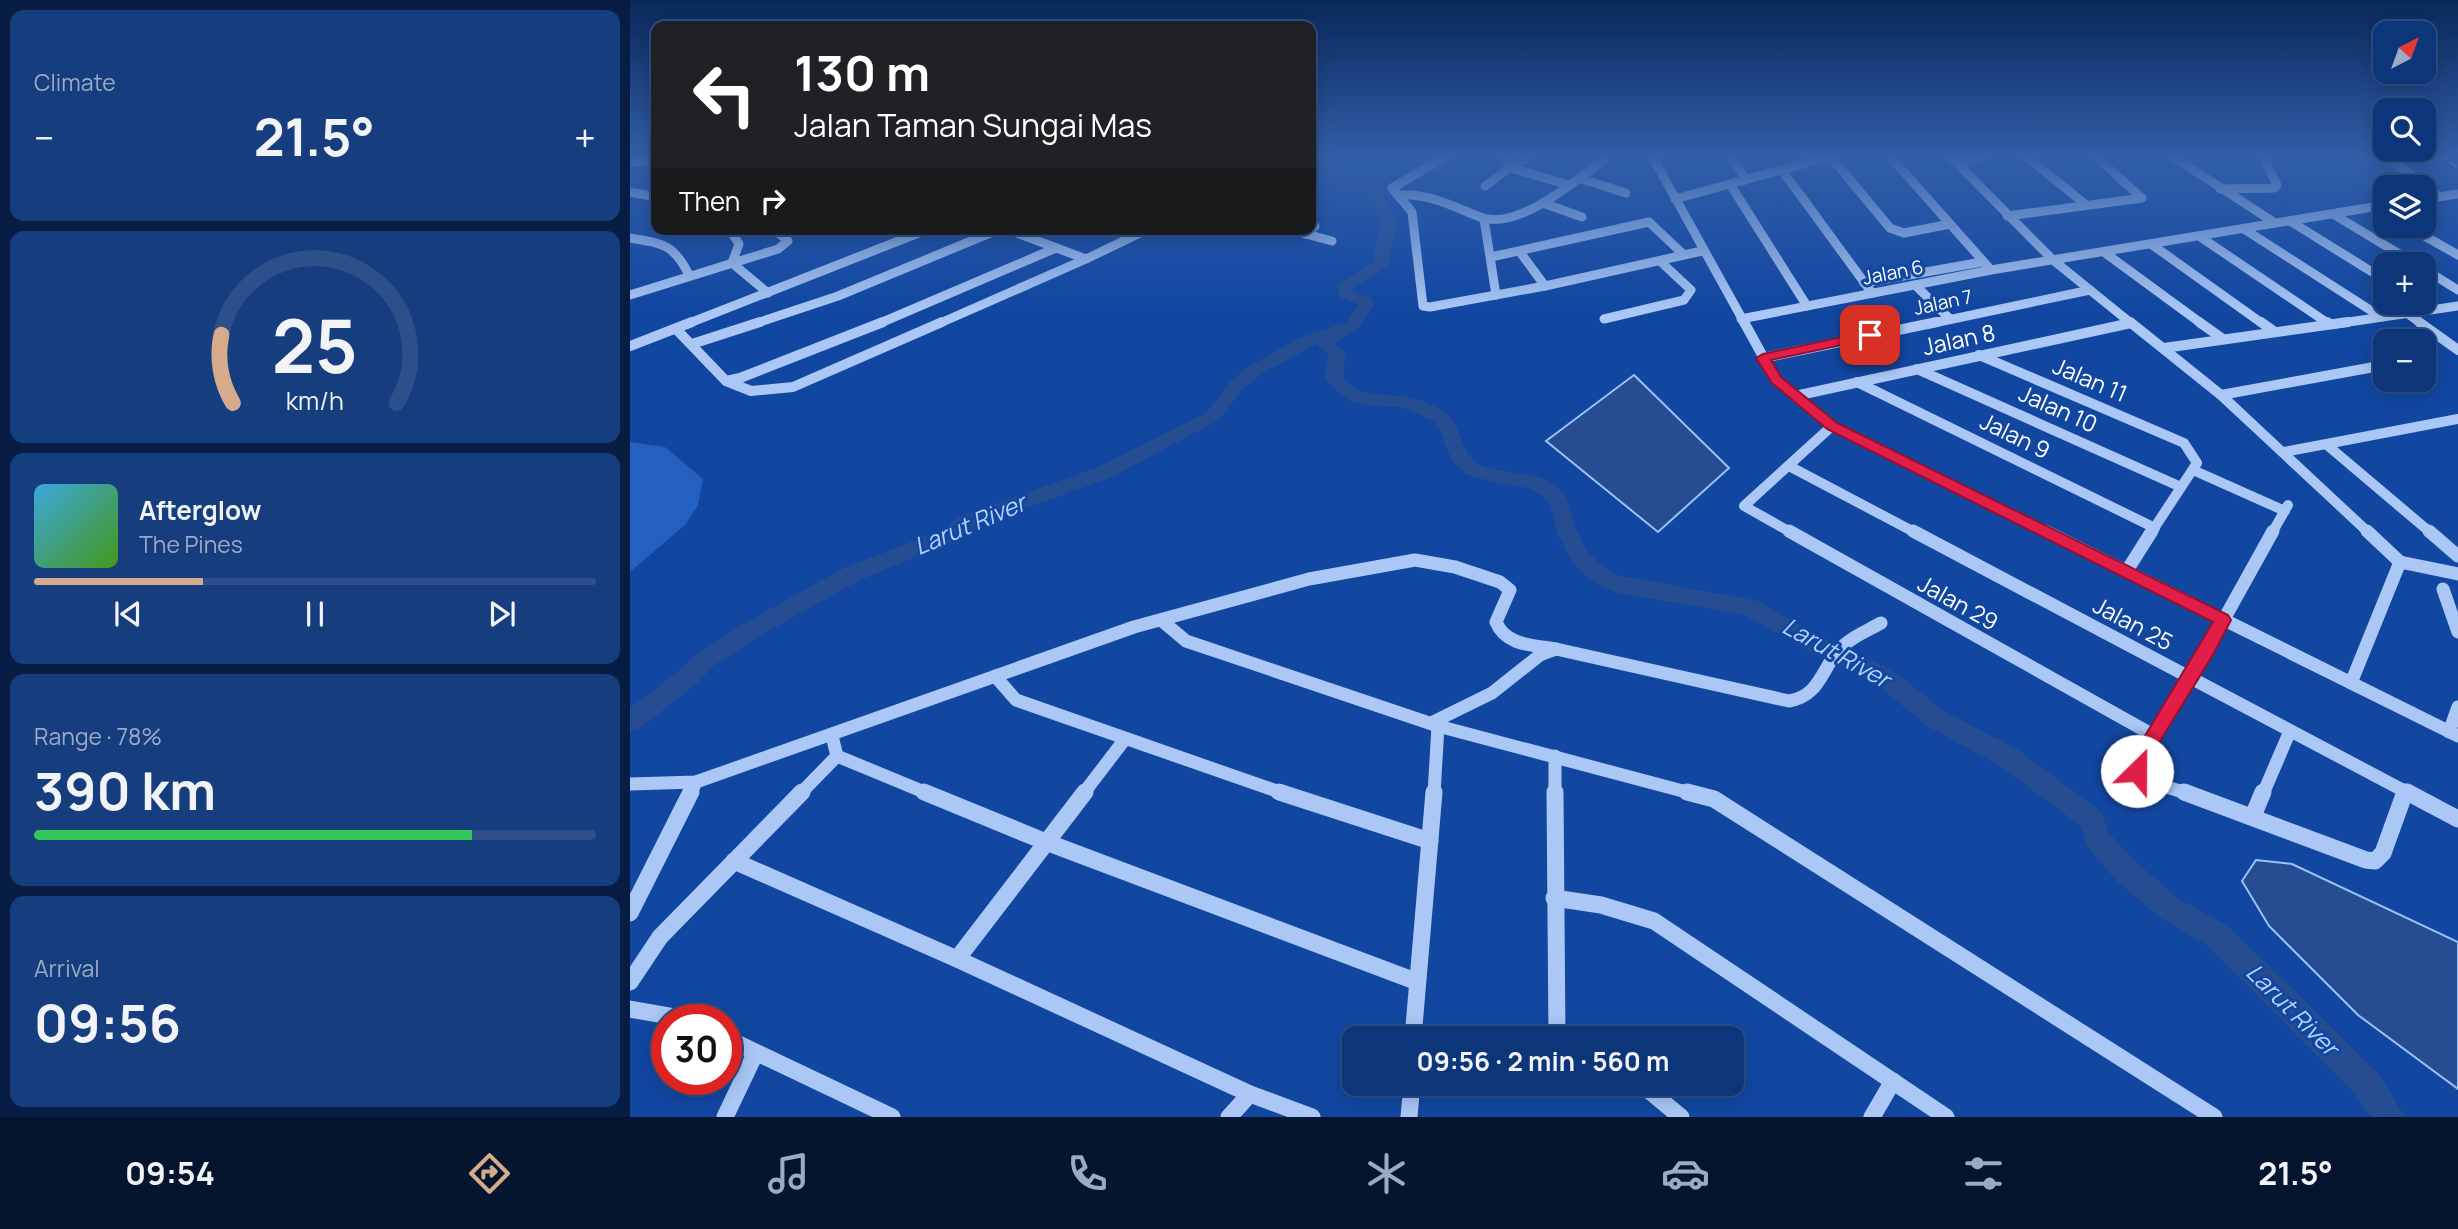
<!DOCTYPE html>
<html lang="en">
<head>
<meta charset="utf-8">
<style>
	body { margin:0; font-family:Manrope,sans-serif; background:#163d7e; color:#f1f3f6; height:100vh; display:flex; flex-direction:column; font-size:26px; white-space:nowrap }
	* { box-sizing:border-box; margin:0 }
	p { font-size:23px; color:#9aabc6 }
	.icon { flex:none; width:38px; height:38px; fill:none; stroke:currentColor; stroke-width:2; stroke-linecap:round; stroke-linejoin:round }
	.map { position:relative; flex:1; overflow:hidden }
	.sheet { display:flex; flex-direction:column; gap:10px; padding:10px; background:#071d43; width:630px }
	.sheet>* { flex:none }
	.top-card { position:absolute; left:21px; top:21px; width:665px; height:214px; border-radius:14px; box-shadow:0 4px 18px #0003,0 0 0 2px #2d508a; background:#202124; color:#fff; overflow:hidden }
	.needle { width:46px; rotate:41deg }
	.controls { position:absolute; left:1743px; top:21px; display:grid; gap:14px }
	.controls a { display:grid; place-items:center; width:63px; height:63px; border-radius:14px; background:#0d3579; box-shadow:0 4px 18px #0003,0 0 0 2px #2d508a; font-size:35px }
	.speed { position:absolute; left:21px; top:1004px; display:flex; gap:14px; font-size:35px; font-weight:700; text-align:center }
	.speed>* { display:grid; place-content:center; width:91px; height:91px; border-radius:50%; background:#0d3579; box-shadow:0 4px 18px #0003,0 0 0 2px #2d508a; line-height:1 }
	.speed .limit { border:10px solid #d22; background:#fff; color:#111 }
	.pin { position:absolute; display:grid; place-items:center; width:60px; height:60px; color:#fff; margin:-30px; border-radius:14px; box-shadow:0 4px 10px #0006 }
	.me { position:absolute; width:77px; margin:-38px; rotate:23deg; stroke-linejoin:round; filter:drop-shadow(0 0 5px #0008) }
	.turn { display:flex; align-items:center; gap:24px; height:147px; padding:0 28px; font-size:32px }
	.turn .icon { width:91px; height:91px; stroke-width:2.5 }
	.turn b { display:block; font-size:49px; line-height:60px }
	.then { display:flex; align-items:center; height:66px; padding:0 28px; background:#0003; gap:14px; font-size:26px }
	.big { font-size:52px; font-weight:700; line-height:1.1 }
	.sheet .tile { flex:1; display:flex; flex-direction:column; justify-content:center; gap:10px; min-width:0; padding:0 24px; border-radius:14px; background:#163d7e }
	.sheet .dial { align-items:center; gap:0 }
	.dial svg { height:182px; overflow:visible; fill:none; stroke:#2d508a; stroke-width:7; stroke-linecap:round; text-anchor:middle }
	.dial text { fill:#f1f3f6; stroke:none }
	.song { display:flex; align-items:center; gap:21px }
	.cover { width:84px; height:84px; border-radius:10px; background:linear-gradient(135deg,hsl(200 70% 55%),hsl(100 70% 35%)) }
	.played { height:7px; border-radius:4px; background:linear-gradient(90deg,#d6ab8b 30%,#2d508a 30%) }
	.keys { display:flex; justify-content:space-around; direction:ltr }
	.heat { display:flex; justify-content:space-between; align-items:center; font-size:38px; direction:ltr }
	.charge { height:10px; border-radius:5px; background:linear-gradient(90deg,#34c759 78%,#2d508a 0) }
	.trip { position:absolute; left:712px; top:1026px; width:402px; height:70px; border-radius:14px; background:#0d3579; box-shadow:0 4px 18px #0003,0 0 0 2px #2d508a; font-weight:700; line-height:70px; text-align:center }
	.tab-bar { display:flex; height:112px; justify-content:space-around; align-items:center; background:#051530; color:#9aabc6 }
	.tab-bar .icon { width:49px; height:49px }
	.tab-bar .active { color:#d6ab8b }
	.tab-bar b { font-size:32px; color:#f1f3f6 }
	main { display:flex; flex:1; min-height:0 }
	.map>svg:first-child { display:block }
	.green { fill:#2360c0 }
	.water { fill:#264d91; stroke:#9bc1f9; stroke-width:2 }
	.lines { fill:none; stroke-linecap:round; stroke-linejoin:round }
	.river { fill:#264d91; fill-rule:evenodd }
	.minor-far3 { stroke:#aac7f5; stroke-width:9 }
	.minor-far2 { stroke:#aac7f5; stroke-width:10 }
	.minor-far1 { stroke:#aac7f5; stroke-width:13 }
	.minor { stroke:#aac7f5; stroke-width:17 }
	.rail { stroke:#fff; stroke-width:2.5; stroke-dasharray:9 3.5; stroke-linecap:butt }
	.route { fill:#e11d48; stroke:#92132f; stroke-width:2 }
	.labels { text-anchor:middle; stroke-width:6; stroke-linejoin:round; paint-order:stroke }
	.far-street-label { font-size:19px; fill:#fff; stroke:#1147a1 }
	.street-label { font-size:23px; fill:#fff; stroke:#1147a1 }
	.water-label { font-size:24px; font-style:italic; fill:#b6d2fb; stroke:#1147a1 }
</style>
</head>
<body>
<main>
<section class="sheet">
<div class="tile"><p>Climate</p>
<div class="heat"><a>−</a><b class="big">21.5°</b><a>+</a></div>
</div>
<div class="tile dial"><svg viewBox="0 0 100 80">
<path d="M14 69A42 42 0 1 1 86 69"/>
<path d="M14 69A42 42 0 0 1 9 39" stroke="#d6ab8b"/>
<text x="50" y="56" font-size="32" font-weight="700">25</text>
<text x="50" y="72" font-size="11">km/h</text>
</svg></div>
<div class="tile">
<div class="song"><i class="cover"></i><div><b>Afterglow</b><p>The Pines</p></div></div>
<div class="played"></div>
<div class="keys"><svg class="icon" aria-label="previous" viewBox="0 0 24 24"><path d="M18 5L8 12l10 7zM5 5v14"/></svg><svg class="icon" aria-label="pause" viewBox="0 0 24 24"><path d="M8 5v14M16 5v14"/></svg><svg class="icon" aria-label="next" viewBox="0 0 24 24"><path d="M6 5l10 7-10 7zM19 5v14"/></svg></div>
</div>
<div class="tile"><p>Range · 78%</p><b class="big">390 km</b><div class="charge"></div></div>
<div class="tile"><p>Arrival</p><b class="big">09:56</b></div>
</section>
<div class="map">
<svg width="1828" height="1117" viewBox="0 0 1828 1117">
	<rect width="100%" height="100%" fill="#1147a1"/>
	<polygon class="green" points="0,442 35,447 73,479 68,505 56,524 0,572"/>
	<g class="water">
		<polygon points="1004,375 1099,468 1028,532 916,441"/>
		<polygon points="1626,860 1662,864 1828,942 1828,1089 1728,1015 1639,926 1612,881"/>
	</g>
	<g class="lines">
		<path class="river" d="M681,159l64,29 10,10 12,28 -9,39 -12,10 -23,12v4l18,7 3,7 -15,24 -25,14 12,10 -3,24c16,21 33,16 57,19 15,1 32,8 45,16 19,14 13,41 34,52 25,13 59,4 81,25 10,9 10,22 14,34 7,23 21,40 42,52l142,26 54,31 80,38 52,41 74,39 84,62 6,20 27,29 44,38 49,27 151,148 26,43h-34l-14,-21 -149,-150 -49,-29 -44,-38 -28,-33 -6,-20 -81,-60 -74,-41 -50,-41 -80,-40 -51,-29 -126,-22 -18,-7 -17,-11 -13,-16 -13,-24 -9,-33 -6,-6 -16,-8 -35,-6 -26,-8 -14,-13 -13,-33 -6,-7 -30,-14 -33,-1 -21,-5 -14,-11 -10,-13 3,-23 -12,-10 -56,31 -18,15 -23,30 -109,58 -135,48 -21,15 -94,39 -99,55 -48,31 -17,18 -57,45 -9,3v-24l50,-38 17,-16 48,-31 99,-55 96,-37 21,-15 135,-48 111,-56 23,-30 18,-15 49,-28 50,-17 11,-18 -19,-7 -2,-12 38,-24 -2,-4c7,-24 13,-44 -8,-63l-54,-26z"/>
		<g class="minor-far3">
			<polyline points="820,154 762,188 782,212 793,306 800,307 915,286 1072,251"/>
			<polyline points="1021,154 1115,324"/>
			<polyline points="1099,154 1116,180"/>
			<polyline points="1258,154 1361,270"/>
			<polyline points="1318,154 1423,260 1502,324"/>
			<polyline points="1393,154 1455,204"/>
			<polyline points="1539,154 1645,223"/>
			<polyline points="1754,154 1808,196"/>
			<polyline points="1201,157 1260,228 1274,233 1320,224"/>
			<polyline points="0,162 26,160"/>
			<polyline points="1327,163 1359,154"/>
			<polyline points="882,166 902,154"/>
			<polyline points="881,168 939,185"/>
			<polyline points="1152,170 1242,293"/>
			<polyline points="949,178 996,193"/>
			<polyline points="1100,184 1177,306"/>
			<polyline points="855,186 882,166 872,154"/>
			<polyline points="1590,189 1644,188 1647,185 1632,154"/>
			<polyline points="0,192 26,197"/>
			<path d="M767,195c32,-2 55,11 83,22 37,15 97,-38 125,-58v-5"/>
			<polyline points="1045,199 1209,154"/>
			<polyline points="1794,199 1828,194"/>
			<polyline points="913,203 952,217"/>
			<polyline points="1703,214 1786,264"/>
			<polyline points="1377,216 1512,198 1463,154"/>
			<polyline points="854,219 866,295"/>
			<polyline points="1660,221 1755,280"/>
			<polyline points="1777,226 1828,255"/>
			<polyline points="376,229 456,259 510,233 499,229"/>
			<polyline points="658,229 702,241"/>
			<polyline points="1614,229 1751,317"/>
			<polyline points="95,230 102,233 109,244 102,263 138,293"/>
			<polyline points="675,234 685,226 681,222"/>
			<polyline points="1569,236 1699,324"/>
			<path d="M0,238c32,5 44,6 59,37"/>
			<polyline points="1521,244 1633,324"/>
			<polyline points="890,252 915,286"/>
			<polyline points="1474,252 1572,324"/>
			<polyline points="861,257 1019,222 1053,254"/>
			<polyline points="1794,269 1828,290"/>
			<polyline points="1234,283 1352,262"/>
			<polyline points="1285,285 1320,319"/>
			<polyline points="0,295 148,249 158,241 144,229"/>
			<polyline points="1777,313 1792,324"/>
			<polyline points="974,319 1054,300 1061,290 1030,261"/>
			<polyline points="1111,319 1361,270 1755,205"/>
			<polyline points="57,324 299,229"/>
			<polyline points="124,324 208,296 370,229"/>
			<polyline points="248,324 426,248"/>
			<polyline points="308,324 456,259"/>
			<polyline points="1299,324 1460,290"/>
			<polyline points="1705,324 1828,306"/>
		</g>
		<g class="minor-far2">
			<polyline points="1114,322 1146,380 1202,426 1418,533"/>
			<polyline points="1500,322 1591,395 1739,533"/>
			<polyline points="1569,322 1593,339"/>
			<polyline points="1631,322 1645,332"/>
			<polyline points="1697,322 1700,324"/>
			<polyline points="1789,322 1828,350"/>
			<polyline points="46,329 96,381 110,378 253,322"/>
			<polyline points="62,344 130,322"/>
			<polyline points="0,346 62,322"/>
			<polyline points="1534,348 1718,322"/>
			<polyline points="1349,355 1554,443 1567,463 1521,533"/>
			<polyline points="1133,358 1307,322"/>
			<polyline points="1287,369 1551,487"/>
			<polyline points="96,381 121,391 163,387 312,322"/>
			<polyline points="1227,382 1525,528"/>
			<polyline points="1591,395 1755,365"/>
			<polyline points="1165,396 1501,323"/>
			<polyline points="1697,445 1801,533"/>
			<polyline points="1654,452 1828,419"/>
			<polyline points="1159,466 1286,533"/>
			<polyline points="1563,470 1655,511"/>
			<polyline points="1162,533 1114,506 1202,426"/>
			<polyline points="1642,533 1658,505"/>
		</g>
		<g class="minor-far1">
			<polyline points="1159,531 1523,735"/>
			<polyline points="1283,531 1780,794"/>
			<polyline points="1415,531 1828,736"/>
			<polyline points="1737,531 1770,562 1828,574"/>
			<polyline points="1799,531 1828,556"/>
			<polyline points="1496,572 1522,531"/>
			<polyline points="1813,589 1828,632"/>
			<polyline points="531,620 556,641 808,726 1064,794"/>
			<polyline points="365,676 386,700 655,794"/>
			<polyline points="1721,683 1770,562"/>
			<path d="M801,723l61,-30 48,-38 16,-6 233,52c30,-5 32,-30 49,-50 11,-13 29,-20 43,-28"/>
			<polyline points="1819,732 1828,707"/>
			<polyline points="202,736 207,756 299,794"/>
			<polyline points="925,756 925,794"/>
			<path d="M0,784l66,-2 438,-155 175,-48 106,-19 40,7 45,15 10,8 -14,32c10,24 37,23 60,27"/>
			<polyline points="60,794 66,782"/>
			<polyline points="170,794 207,756"/>
			<polyline points="453,794 495,739"/>
			<polyline points="804,794 808,726"/>
			<path d="M1559,794c-16,-6 -48,-11 -53,-28l72,-118 65,-117"/>
			<polyline points="1633,794 1660,731"/>
			<polyline points="1774,794 1775,791"/>
		</g>
		<g class="minor">
			<polyline points="294,792 416,842 785,981"/>
			<polyline points="649,792 800,841"/>
			<polyline points="925,792 927,1038"/>
			<polyline points="1057,792 1084,799 1584,1117"/>
			<polyline points="1554,792 1736,860 1745,861 1753,853 1775,792"/>
			<polyline points="1777,792 1828,819"/>
			<polyline points="1623,816 1633,792"/>
			<polyline points="104,861 327,959 620,1094 682,1117"/>
			<polyline points="924,898 971,905 1024,921 1316,1117"/>
			<polyline points="0,913 61,792"/>
			<polyline points="327,959 455,792"/>
			<polyline points="0,982 30,937 172,792"/>
			<polyline points="0,1009 63,1020"/>
			<polyline points="96,1038 262,1117"/>
			<polyline points="783,1038 804,792"/>
			<polyline points="1010,1083 1051,1117"/>
			<polyline points="95,1117 125,1054"/>
			<polyline points="599,1117 620,1094"/>
			<polyline points="779,1117 782,1083"/>
			<polyline points="1242,1117 1263,1081"/>
		</g>
		<polyline class="rail" points="1810,154 1828,168"/>
	</g>
	<linearGradient id="sky" x2="0" y2="1"><stop stop-color="#092759"/><stop offset="0.5" stop-color="#325ea8"/><stop offset="1" stop-color="#325ea8" stop-opacity="0"/></linearGradient>
	<rect width="1828" height="311" fill="url(#sky)"/>
	<polygon class="route" points="1240,331 1246,335 1245,338 1141,360 1151,377 1207,423 1598,615 1601,620 1584,653 1518,761 1514,777 1507,780 1500,777 1497,766 1583,622 1197,429 1142,383 1126,358 1133,354"/>
	<g class="labels">
		<g class="far-street-label">
			<text transform="translate(1263 272) rotate(-11)" y="7">Jalan 6</text>
			<text transform="translate(1313 302) rotate(-12)" y="7">Jalan 7</text>
		</g>
		<g class="street-label">
			<text transform="translate(1329 340) rotate(-12)" y="8">Jalan 8</text>
			<text transform="translate(1460 380) rotate(23)" y="8">Jalan 11</text>
			<text transform="translate(1428 409) rotate(24)" y="8">Jalan 10</text>
			<text transform="translate(1385 436) rotate(26)" y="8">Jalan 9</text>
			<text transform="translate(1328 603) rotate(29)" y="8">Jalan 29</text>
			<text transform="translate(1503 624) rotate(28)" y="8">Jalan 25</text>
		</g>
		<g class="water-label">
			<text transform="translate(340 525) rotate(-23)" y="8">Larut River</text>
			<text transform="translate(1206 653) rotate(29)" y="8">Larut River</text>
			<text transform="translate(1662 1010) rotate(45)" y="8">Larut River</text>
		</g>
	</g>
</svg>
<div class="controls">
<a><svg class="needle" viewBox="-14 -14 28 28"><path d="M0-13l5 13h-10z" fill="#e53935"/><path d="M0 13l5-13h-10z" fill="#9aabc6"/></svg></a>
<a><svg class="icon" aria-label="search" viewBox="0 0 24 24"><circle cx="10" cy="10" r="6"/><path d="M15 15l6 6"/></svg></a>
<a><svg class="icon" aria-label="layers" viewBox="0 0 24 24"><path d="M12 4l9 5-9 5-9-5zM3 14l9 5 9-5"/></svg></a>
<a>+</a>
<a>−</a>
</div>
<div class="speed"><div class="limit">30</div></div>
<div class="pin" style="left:1240px;top:335px;background:#d93025"><svg class="icon" aria-label="arrive" viewBox="0 0 24 24"><path d="M6 21V4h12l-3 4 3 4H6"/></svg></div>
<svg class="me" style="left:1507px;top:771px" viewBox="-20 -20 40 40"><circle r="19" fill="#fff"/><path d="M0-13L10 11 0 6-10 11z" fill="#e11d48"/></svg>
<div class="trip">09:56 · 2 min · 560 m</div>
<div class="top-card">
<div class="turn"><svg class="icon" aria-label="left" viewBox="0 0 24 24"><path d="M17 20v-9H6M10 6l-5 5 5 5"/></svg><div><b>130 m</b>Jalan Taman Sungai Mas</div></div>
<div class="then">Then<svg class="icon" aria-label="right" viewBox="0 0 24 24"><path d="M7 20v-9h11M14 6l5 5-5 5"/></svg></div>
</div>
</div>
</main>
<nav class="tab-bar">
<b>09:54</b>
<svg class="icon active" aria-label="directions" viewBox="0 0 24 24"><path d="M12 3l9 9-9 9-9-9zM9 14v-3h6M13 9l2 2-2 2"/></svg>
<svg class="icon" aria-label="music" viewBox="0 0 24 24"><path d="M9 18V5l10-2v13"/><circle cx="6" cy="18" r="3"/><circle cx="16" cy="16" r="3"/></svg>
<svg class="icon" aria-label="phone" viewBox="0 0 24 24"><path d="M5 4h4l2 5-3 2q2 4 5 5l2-3 5 2v4C11 20 4 13 5 4z"/></svg>
<svg class="icon" aria-label="climate" viewBox="0 0 24 24"><path d="M12 3v18M4 7l16 10M4 17L20 7"/></svg>
<svg class="icon" aria-label="car" viewBox="0 0 24 24"><path d="M5 17H2v-5l4-1 3-4h7l3 4 3 1v5h-3M9 17h6M6 11h13"/><circle cx="7" cy="17" r="2"/><circle cx="17" cy="17" r="2"/></svg>
<svg class="icon" aria-label="filters" viewBox="0 0 24 24"><path d="M4 7h16M4 17h16"/><circle cx="9" cy="7" r="2"/><circle cx="15" cy="17" r="2"/></svg>
<b>21.5°</b>
</nav>
</body>
</html>
